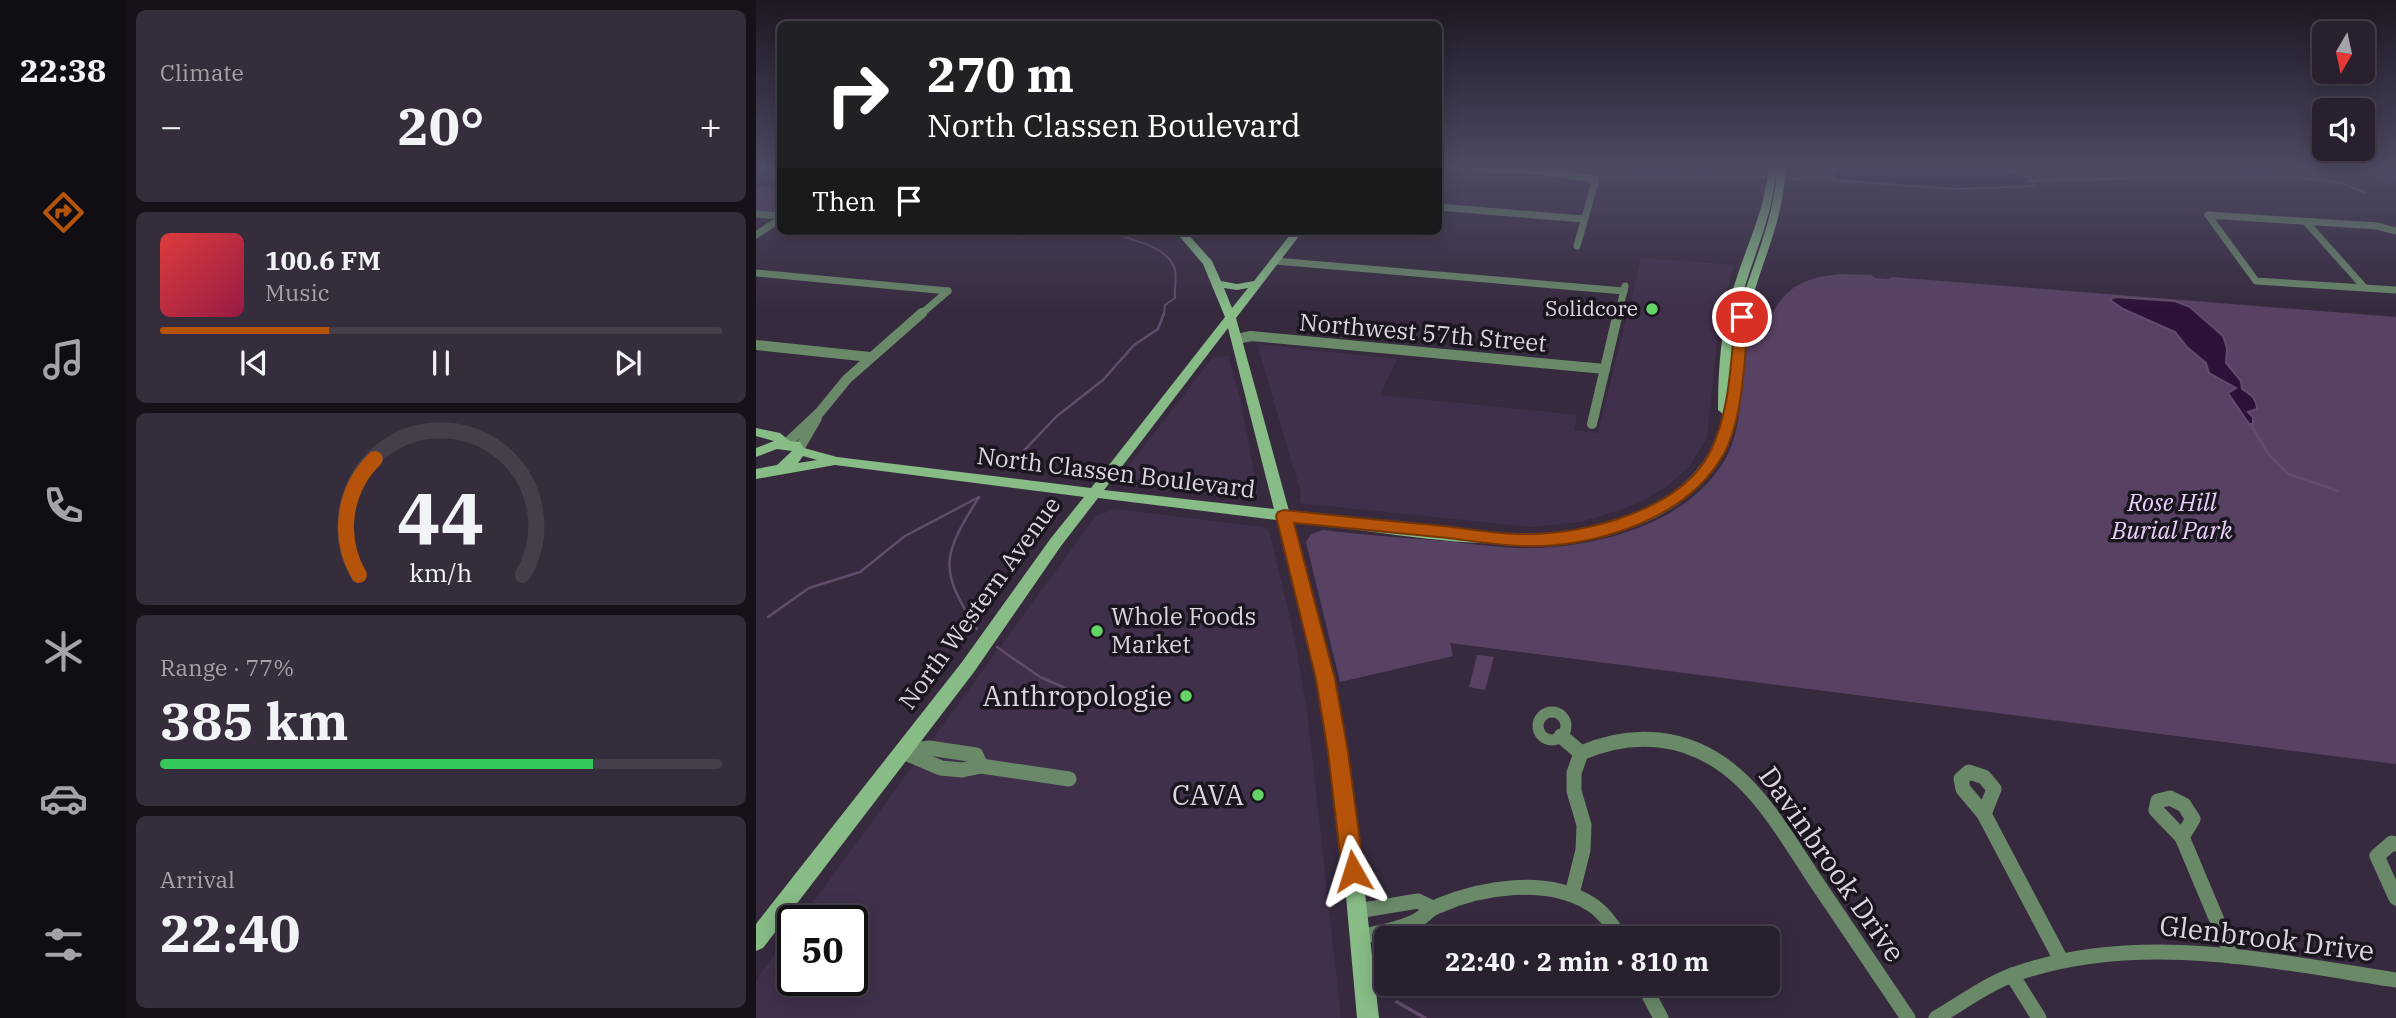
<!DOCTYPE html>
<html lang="en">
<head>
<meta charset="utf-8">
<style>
	body { margin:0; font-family:"IBM Plex Serif",serif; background:#352d3b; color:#f1f3f6; height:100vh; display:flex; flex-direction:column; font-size:26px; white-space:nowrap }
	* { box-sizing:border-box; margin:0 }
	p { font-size:23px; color:#a5a3aa }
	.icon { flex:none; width:38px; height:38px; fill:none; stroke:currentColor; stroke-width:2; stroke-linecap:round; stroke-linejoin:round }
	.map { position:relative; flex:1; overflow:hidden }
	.sheet { display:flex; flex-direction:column; gap:10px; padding:10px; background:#17121a; width:630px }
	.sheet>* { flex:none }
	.banner { position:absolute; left:21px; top:21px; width:665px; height:214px; border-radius:10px; box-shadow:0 4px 18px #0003,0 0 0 2px #453e4b; background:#202124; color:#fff; overflow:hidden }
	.needle { width:46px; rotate:189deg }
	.fabs { position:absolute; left:1556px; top:21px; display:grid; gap:14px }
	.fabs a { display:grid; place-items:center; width:63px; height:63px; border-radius:10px; background:#29202f; box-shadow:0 4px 18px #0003,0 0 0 2px #453e4b; font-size:35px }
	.speed { position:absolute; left:21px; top:905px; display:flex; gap:14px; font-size:35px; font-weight:700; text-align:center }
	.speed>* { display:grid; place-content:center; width:91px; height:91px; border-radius:50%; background:#29202f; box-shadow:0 4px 18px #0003,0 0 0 2px #453e4b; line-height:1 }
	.speed .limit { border:4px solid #111; border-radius:10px; background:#fff; color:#111 }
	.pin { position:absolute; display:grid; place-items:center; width:60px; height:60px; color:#fff; margin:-30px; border:4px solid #fff; border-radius:50%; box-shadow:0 2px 7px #0007 }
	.me { position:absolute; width:77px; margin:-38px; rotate:354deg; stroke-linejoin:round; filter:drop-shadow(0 0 5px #0008) }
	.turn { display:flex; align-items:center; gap:24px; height:147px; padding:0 35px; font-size:32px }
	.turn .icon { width:91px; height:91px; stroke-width:2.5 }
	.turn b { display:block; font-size:49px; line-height:60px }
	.then { display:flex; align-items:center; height:66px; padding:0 35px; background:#0003; gap:14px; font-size:26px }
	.big { font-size:52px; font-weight:700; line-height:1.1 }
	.sheet .card { flex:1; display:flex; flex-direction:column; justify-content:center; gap:10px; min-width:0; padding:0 24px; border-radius:10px; background:#352d3b }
	.sheet .dial { align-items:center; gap:0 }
	.dial svg { height:182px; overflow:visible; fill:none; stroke:#453e4b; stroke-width:7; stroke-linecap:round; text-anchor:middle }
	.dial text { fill:#f1f3f6; stroke:none }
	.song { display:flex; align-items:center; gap:21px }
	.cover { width:84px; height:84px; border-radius:10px; background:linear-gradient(135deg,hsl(0 70% 55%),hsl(340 70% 35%)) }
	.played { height:7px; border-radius:4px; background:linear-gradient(90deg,#b45309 30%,#453e4b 30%) }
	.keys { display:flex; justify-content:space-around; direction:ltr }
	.heat { display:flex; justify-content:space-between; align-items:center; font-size:38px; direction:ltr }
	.charge { height:10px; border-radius:5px; background:linear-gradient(90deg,#34c759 77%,#453e4b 0) }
	.trip { position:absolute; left:618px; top:926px; width:406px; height:70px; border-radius:10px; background:#29202f; box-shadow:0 4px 18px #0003,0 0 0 2px #453e4b; font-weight:700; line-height:70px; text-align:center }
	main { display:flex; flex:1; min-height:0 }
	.dock { display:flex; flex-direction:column; width:126px; justify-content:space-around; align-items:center; background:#100d13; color:#a5a3aa }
	.dock .icon { width:49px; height:49px }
	.dock .active { color:#b45309 }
	.dock b { font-size:32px; color:#f1f3f6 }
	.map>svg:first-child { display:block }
	.built { fill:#41304b }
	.green { fill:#584263 }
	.water { fill:#2d1139; stroke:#624c6b; stroke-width:2 }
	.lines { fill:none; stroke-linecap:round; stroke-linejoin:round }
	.stream-far2 { stroke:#624c6b; stroke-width:2 }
	.stream-far1 { stroke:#624c6b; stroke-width:2.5 }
	.stream { stroke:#624c6b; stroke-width:3.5 }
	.street-far3 { stroke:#698968; stroke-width:7 }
	.street-far2 { stroke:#698968; stroke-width:10 }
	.street-far1 { stroke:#698968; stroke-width:11 }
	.street { stroke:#698968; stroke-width:15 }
	.secondary { fill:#87bc86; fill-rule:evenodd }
	.wall { fill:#574a5e }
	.building { fill:#65566d; stroke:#473c4c; stroke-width:2 }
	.route { fill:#b45309; stroke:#753606; stroke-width:2 }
	.poi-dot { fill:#65d467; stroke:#1b151f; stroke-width:2.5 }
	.labels { text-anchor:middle; stroke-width:7; stroke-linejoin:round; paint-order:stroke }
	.far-poi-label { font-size:21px; fill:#dcd4e1; stroke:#1b151f; text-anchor:end }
	.street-label { font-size:24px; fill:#dcd4e1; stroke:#1b151f }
	.park-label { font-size:24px; font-style:italic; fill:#eacffa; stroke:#1b151f }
	.poi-label { font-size:24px; fill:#dcd4e1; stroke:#1b151f; text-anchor:start }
	.near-poi-label { font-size:28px; fill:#dcd4e1; stroke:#1b151f; text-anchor:end }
	.near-street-label { font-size:28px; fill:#dcd4e1; stroke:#1b151f }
</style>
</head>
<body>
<main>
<nav class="dock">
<b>22:38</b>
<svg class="icon active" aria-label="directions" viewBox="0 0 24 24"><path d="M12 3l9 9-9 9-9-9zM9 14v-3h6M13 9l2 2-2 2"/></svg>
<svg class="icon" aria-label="music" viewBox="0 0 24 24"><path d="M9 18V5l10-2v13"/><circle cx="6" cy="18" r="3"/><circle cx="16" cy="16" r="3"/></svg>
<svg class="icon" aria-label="phone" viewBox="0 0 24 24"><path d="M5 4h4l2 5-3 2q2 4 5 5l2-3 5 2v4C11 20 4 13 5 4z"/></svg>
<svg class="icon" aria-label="climate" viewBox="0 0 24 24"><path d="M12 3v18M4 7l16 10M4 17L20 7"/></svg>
<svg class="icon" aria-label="car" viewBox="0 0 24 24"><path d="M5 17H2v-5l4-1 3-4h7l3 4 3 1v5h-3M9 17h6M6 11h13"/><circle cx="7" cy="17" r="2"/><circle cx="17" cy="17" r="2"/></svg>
<svg class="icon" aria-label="filters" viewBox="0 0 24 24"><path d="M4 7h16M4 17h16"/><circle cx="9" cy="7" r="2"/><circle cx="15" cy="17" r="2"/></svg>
</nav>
<section class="sheet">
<div class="card"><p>Climate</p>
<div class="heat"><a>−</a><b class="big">20°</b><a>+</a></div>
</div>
<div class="card">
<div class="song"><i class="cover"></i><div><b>100.6 FM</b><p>Music</p></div></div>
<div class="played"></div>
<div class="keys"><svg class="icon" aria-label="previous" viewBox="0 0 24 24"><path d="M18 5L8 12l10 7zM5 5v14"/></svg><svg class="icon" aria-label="pause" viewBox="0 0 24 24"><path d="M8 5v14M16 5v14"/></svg><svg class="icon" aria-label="next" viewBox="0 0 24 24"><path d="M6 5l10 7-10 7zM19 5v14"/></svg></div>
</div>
<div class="card dial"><svg viewBox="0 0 100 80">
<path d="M14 69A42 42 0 1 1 86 69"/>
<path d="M14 69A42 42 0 0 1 21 18" stroke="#b45309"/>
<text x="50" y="56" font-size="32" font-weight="700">44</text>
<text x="50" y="72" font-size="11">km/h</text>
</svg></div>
<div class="card"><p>Range · 77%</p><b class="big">385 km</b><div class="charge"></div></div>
<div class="card"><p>Arrival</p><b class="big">22:40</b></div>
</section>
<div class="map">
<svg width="1640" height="1018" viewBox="0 0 1640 1018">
	<rect width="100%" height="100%" fill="#372a3f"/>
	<g class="built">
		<polygon points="1583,168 1640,168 1640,187 1635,186"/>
		<polygon points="885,258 978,265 963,320 951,438 933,467 911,486 887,501 862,511 824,522 776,527 544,503 545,493 501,344 641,359 624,395 821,415 818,430 842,433"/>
		<polygon points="472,356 485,402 502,496 493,499 375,486 367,474 457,357"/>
		<polygon points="360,509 506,527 511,529 514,534 538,636 551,711 585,1018 0,1018 0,980 37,930 37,980 96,980 96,920 44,920 340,516"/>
	</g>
	<g class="green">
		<polygon points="0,186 24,188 24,213 0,211"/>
		<path d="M1088,274l27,1 4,3 14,1 3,-2 504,40v447l-946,-121 3,13 -113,26 -34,-140 5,-8 12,-4c41,5 81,8 122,11 30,3 60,8 90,7 69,-2 159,-27 193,-94 16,-32 13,-84 16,-120l20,1c14,-44 34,-58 80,-61z"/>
		<polygon points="721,655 738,657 729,690 713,687"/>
	</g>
	<g class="water">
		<polygon points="1076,168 1238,168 1273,178 1280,186 1198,189 1077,180"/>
		<path d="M1359,297l60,4 15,6 33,29 4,12 -1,15 15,18 1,8c9,6 14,8 15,20l-9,3 5,5v7h-4l-21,-31 8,-5 -27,-15 -3,-10 -19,-16 -12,-15 -52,-23 -13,-9z"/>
	</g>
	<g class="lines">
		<g class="stream-far2">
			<polyline points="872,168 888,172 934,170 957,175 1012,177"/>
			<polyline points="1552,168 1563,180"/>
			<polyline points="1025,178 1048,179 1053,168"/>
			<polyline points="1272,181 1511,174 1582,182 1610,193"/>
			<path d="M349,231c21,8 63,13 70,39 2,9 -1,19 0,28l-10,7 -1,10"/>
		</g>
		<g class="stream-far1">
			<polyline points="1495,425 1513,455 1532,474 1582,491"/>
			<polyline points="256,463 301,416 347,380 378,345 402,329 408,313"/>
			<polyline points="12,617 53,588 104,572 149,536 223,497"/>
			<path d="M221,629c-39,-60 -35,-73 2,-132"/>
			<polyline points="241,647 284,677 342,702"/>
		</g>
		<polyline class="stream" points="641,1002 669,1018"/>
		<g class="street-far3">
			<polyline points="710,168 782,171 840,179 821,246"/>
			<polyline points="682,207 827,219"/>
			<polyline points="0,214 24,216"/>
			<polyline points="1452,215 1500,281 1640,290"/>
			<polyline points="1452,215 1621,226 1640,231"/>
			<polyline points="1550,222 1608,287"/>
			<polyline points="0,235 24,219"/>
			<polyline points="519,261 868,291"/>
			<polyline points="0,273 192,291"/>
			<polyline points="164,315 192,291"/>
			<polyline points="862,315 869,286"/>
		</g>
		<g class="street-far2">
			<polyline points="481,339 495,336 849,369"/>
			<polyline points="0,345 114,357"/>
			<polyline points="836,424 862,313"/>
			<polyline points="31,443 64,412 91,379 166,313"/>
			<polyline points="43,449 61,418"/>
		</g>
		<circle class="street-far1" cx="796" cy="726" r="14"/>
		<g class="street">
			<polyline points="805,736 825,753"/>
			<polyline points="147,752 185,768 206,770 225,766 313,779"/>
			<polyline points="147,752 173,748 220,755 225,766"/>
			<polygon points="1213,772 1228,777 1238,789 1228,814 1207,789 1205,779"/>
			<polygon points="1414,798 1428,805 1437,819 1426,837 1400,810 1402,801"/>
			<polyline points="1228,814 1305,960"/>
			<polyline points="1426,837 1476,956"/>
			<polyline points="1640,844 1636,843 1621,856 1640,898"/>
			<path d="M816,894l11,-44 1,-25 -10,-34v-18l7,-20c25,-11 50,-16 78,-13 80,9 116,80 156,140 31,46 62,92 93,138"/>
			<polyline points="601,911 662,901 677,908"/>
			<path d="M603,937c18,-4 40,-7 57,-16 8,-4 13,-12 22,-15 44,-19 108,-29 151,-3 14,8 23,22 32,35"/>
			<polyline points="1256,975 1283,1018"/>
			<polyline points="887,984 905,1018"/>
			<path d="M1180,1018c26,-15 51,-34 79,-44 124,-43 256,-13 381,6"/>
		</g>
		<path class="secondary" d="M1016,168l4,3c-3,50 -28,94 -38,142 14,-48 37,-95 39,-145h8c0,54 -28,101 -38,153 -8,41 -3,87 -21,125 -69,147 -309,89 -434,75l42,158 24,151 21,188h-22l-17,-188 -22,-151 -41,-159 -179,-22 -37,48 -87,126 -211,276 -7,3v-27l206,-262 89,-124 33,-41 -249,-32 -79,14v-10l21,-4 15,-14 -15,-2 -21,8v-9l18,-7 -18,-5v-8l24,5 10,8 10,1 4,6 33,9 254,31 134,-171 -22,-53 -28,-33h10l27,30 9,20 16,3 17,-3 39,-50h10l-67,87 53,193c35,4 70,8 106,12 90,12 193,27 274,-28 29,-20 47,-46 54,-81l-5,-4c0,-42 3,-84 16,-124 12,-39 30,-74 34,-115zM468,288l13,2 11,-2 -16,20zM472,328l46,181 -170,-19zM47,456l14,4 -19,3z"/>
	</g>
	<polygon class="wall" points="24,168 24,181 16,180 10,170"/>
	<polygon class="building" points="13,168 24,168 24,171 10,170"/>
	<linearGradient id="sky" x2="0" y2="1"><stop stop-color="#1e1723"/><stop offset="0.54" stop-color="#4d4a63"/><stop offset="1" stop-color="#4d4a63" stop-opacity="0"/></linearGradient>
	<rect width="1640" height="310" fill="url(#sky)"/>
	<path class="route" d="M986,313l6,4c-3,40 -5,106 -26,140 -37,63 -131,92 -200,89 -25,-1 -50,-5 -74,-8 -52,-5 -103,-10 -154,-15l41,156 13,73 16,119 -3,8 -8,3 -8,-3 -3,-8 -14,-119 -12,-73 -40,-163 2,-4 6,-2c53,6 106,11 159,16 26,3 53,8 80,8 60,1 157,-23 187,-82 20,-40 21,-91 25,-135z"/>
	<g class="poi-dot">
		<circle cx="896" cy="309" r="7"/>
		<circle cx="341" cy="631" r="7"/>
		<circle cx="430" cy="696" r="7"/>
		<circle cx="502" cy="795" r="7"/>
	</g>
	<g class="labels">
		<g class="far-poi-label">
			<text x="882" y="316">Solidcore</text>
		</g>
		<g class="street-label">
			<text transform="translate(667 333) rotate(5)" y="8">Northwest 57th Street</text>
			<text transform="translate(360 473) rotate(7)" y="8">North Classen Boulevard</text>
			<text transform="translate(224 603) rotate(-54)" y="8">North Western Avenue</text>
		</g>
		<g class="park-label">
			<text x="1416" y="511">Rose Hill<tspan x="1416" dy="28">Burial Park</tspan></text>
		</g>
		<g class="poi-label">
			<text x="355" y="625">Whole Foods<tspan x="355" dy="28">Market</tspan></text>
		</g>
		<g class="near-poi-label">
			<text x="416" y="706">Anthropologie</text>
			<text x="488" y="805">CAVA</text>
		</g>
		<g class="near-street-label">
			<text transform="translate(1076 864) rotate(55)" y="10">Davinbrook Drive</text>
			<text transform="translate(1511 938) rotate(7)" y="10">Glenbrook Drive</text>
		</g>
	</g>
</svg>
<div class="fabs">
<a><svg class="needle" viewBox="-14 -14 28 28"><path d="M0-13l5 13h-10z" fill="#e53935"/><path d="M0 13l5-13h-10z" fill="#a5a3aa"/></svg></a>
<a><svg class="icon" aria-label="sound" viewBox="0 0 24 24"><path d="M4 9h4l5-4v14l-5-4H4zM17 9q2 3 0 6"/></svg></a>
</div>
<div class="speed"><div class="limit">50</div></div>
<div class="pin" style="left:986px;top:317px;background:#d93025"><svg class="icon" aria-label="arrive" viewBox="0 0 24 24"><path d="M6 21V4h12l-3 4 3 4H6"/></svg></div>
<svg class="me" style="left:597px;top:871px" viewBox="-20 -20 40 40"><path d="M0-17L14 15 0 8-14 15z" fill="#b45309" stroke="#fff" stroke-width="4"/></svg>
<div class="trip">22:40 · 2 min · 810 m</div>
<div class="banner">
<div class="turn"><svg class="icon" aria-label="right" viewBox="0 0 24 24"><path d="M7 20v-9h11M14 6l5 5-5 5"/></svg><div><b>270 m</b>North Classen Boulevard</div></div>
<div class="then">Then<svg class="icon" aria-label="arrive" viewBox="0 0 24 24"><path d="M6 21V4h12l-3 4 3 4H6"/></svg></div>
</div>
</div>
</main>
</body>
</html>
